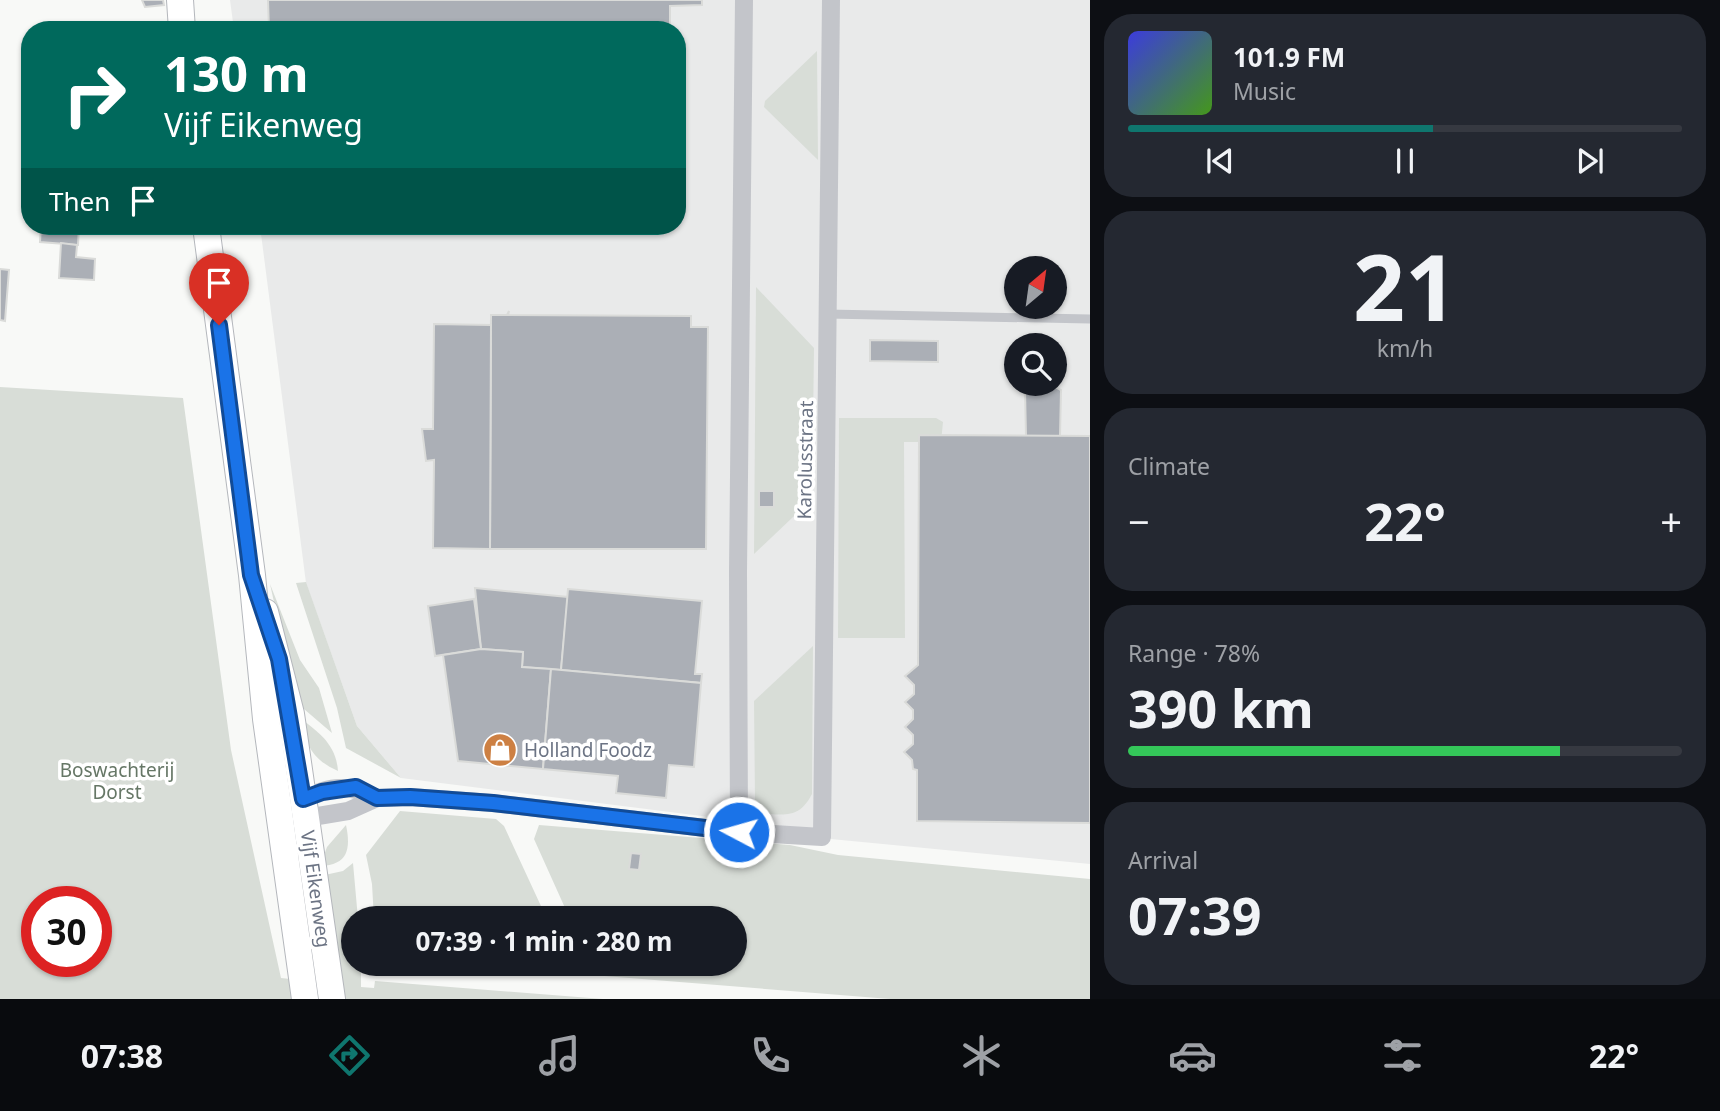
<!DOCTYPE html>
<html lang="en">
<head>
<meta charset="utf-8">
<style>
	body { margin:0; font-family:"Noto Sans",sans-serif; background:#242831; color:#f1f3f6; height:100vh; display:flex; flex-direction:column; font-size:26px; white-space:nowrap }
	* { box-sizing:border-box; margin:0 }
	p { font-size:23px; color:#9ea1a6 }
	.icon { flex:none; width:38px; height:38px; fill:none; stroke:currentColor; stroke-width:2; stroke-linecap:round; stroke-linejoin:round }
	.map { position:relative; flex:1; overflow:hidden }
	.drawer { display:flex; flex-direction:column; gap:14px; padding:14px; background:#0d0f14; width:630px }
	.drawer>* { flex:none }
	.top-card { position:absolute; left:21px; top:21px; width:665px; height:214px; border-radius:28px; box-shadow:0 2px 5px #0004; background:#00695c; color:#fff; overflow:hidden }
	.needle { width:46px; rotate:29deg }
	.controls { position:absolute; left:1004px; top:256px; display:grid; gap:14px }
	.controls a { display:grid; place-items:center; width:63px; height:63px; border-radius:50%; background:#171b24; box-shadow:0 2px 5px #0004; font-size:35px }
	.speed { position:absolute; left:21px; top:886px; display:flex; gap:14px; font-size:35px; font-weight:700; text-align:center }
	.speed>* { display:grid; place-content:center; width:91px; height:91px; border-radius:50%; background:#171b24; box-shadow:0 2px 5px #0004; line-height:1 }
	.speed .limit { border:10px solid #d22; background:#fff; color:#111 }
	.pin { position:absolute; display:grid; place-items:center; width:60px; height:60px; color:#fff; margin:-72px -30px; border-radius:50% 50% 50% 0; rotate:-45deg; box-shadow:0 0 7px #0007 }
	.pin .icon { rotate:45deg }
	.me { position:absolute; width:77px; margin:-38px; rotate:276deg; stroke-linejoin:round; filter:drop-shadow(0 0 5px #0008) }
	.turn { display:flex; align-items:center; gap:24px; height:147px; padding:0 28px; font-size:32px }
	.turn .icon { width:91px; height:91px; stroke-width:2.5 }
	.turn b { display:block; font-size:49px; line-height:60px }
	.then { display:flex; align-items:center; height:66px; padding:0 28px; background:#0003; gap:14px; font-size:26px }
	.big { font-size:52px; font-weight:700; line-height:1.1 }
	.drawer .card { flex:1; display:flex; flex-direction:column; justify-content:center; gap:10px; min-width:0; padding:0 24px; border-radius:28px; background:#242831 }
	.drawer .dial { align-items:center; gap:0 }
	.dial b { font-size:91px; line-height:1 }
	.song { display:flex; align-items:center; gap:21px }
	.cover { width:84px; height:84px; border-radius:10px; background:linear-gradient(135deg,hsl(240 70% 55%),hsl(100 70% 35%)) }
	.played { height:7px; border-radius:4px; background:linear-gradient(90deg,#0f766e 55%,#363941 55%) }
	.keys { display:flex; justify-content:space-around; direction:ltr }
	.heat { display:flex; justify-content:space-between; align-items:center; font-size:38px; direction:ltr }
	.charge { height:10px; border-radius:5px; background:linear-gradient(90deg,#34c759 78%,#363941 0) }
	.trip { position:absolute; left:341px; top:906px; width:406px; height:70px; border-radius:35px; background:#171b24; box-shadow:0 2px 5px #0004; font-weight:700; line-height:70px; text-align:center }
	.tabs { display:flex; height:112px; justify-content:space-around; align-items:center; background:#090b0e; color:#9ea1a6 }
	.tabs .icon { width:49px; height:49px }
	.tabs .selected { color:#0f766e }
	.tabs b { font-size:32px; color:#f1f3f6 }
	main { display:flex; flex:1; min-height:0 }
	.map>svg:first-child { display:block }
	.built { fill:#e9eaea; fill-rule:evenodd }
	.green { fill:#d8ddd7; fill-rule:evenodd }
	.building { fill:#abafb6; stroke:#dadbd9; stroke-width:2 }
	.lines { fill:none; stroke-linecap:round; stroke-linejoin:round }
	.secondary-casing { stroke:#b4b7bc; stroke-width:28 }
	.lane { stroke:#c3c5ca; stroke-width:9 }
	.street { stroke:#c3c5ca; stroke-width:18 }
	.secondary { stroke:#fff; stroke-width:26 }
	.route-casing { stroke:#114b97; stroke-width:18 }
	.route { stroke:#1a73e8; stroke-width:12 }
	.labels { text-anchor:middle; stroke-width:7; stroke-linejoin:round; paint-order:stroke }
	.street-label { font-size:19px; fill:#6c7484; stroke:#fff }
	.poi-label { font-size:19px; fill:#6c7484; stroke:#fff; text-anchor:start }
	.park-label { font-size:19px; fill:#676; stroke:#fff }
</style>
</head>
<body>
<main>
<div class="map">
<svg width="1090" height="999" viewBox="0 0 1090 999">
	<rect width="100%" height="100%" fill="#f8f9f7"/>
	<path class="built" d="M230,0h860v864l-280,-27 -53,-14 -356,-45 -44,-52 -51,-143 -46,-357h417v-196h-443zM1017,268h38v38h-38zM1017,345h38v38h-38z"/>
	<g class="green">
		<polygon points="817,51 818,160 764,107 765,101"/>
		<polygon points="756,287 814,348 812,499 754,554"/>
		<path d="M0,387l183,11 48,352 50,228 57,6 -18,-108 23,-5 10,-8 5,56h-4v45h7v23l13,1 1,-7 228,18h-603zM37,901h59v60h-59z"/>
		<polygon points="839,418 936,418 943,422 941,442 904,442 905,638 838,638"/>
		<polygon points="306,582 357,726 401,778 346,748 337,708 296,583"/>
		<polygon points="270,584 300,660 319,688 332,733 304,709 294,709 295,697"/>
		<path d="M813,646l-1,148c-10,19 -20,22 -42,20l-15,-14 -1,-99z"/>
		<path d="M300,718c20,15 36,27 38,53 -27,-12 -32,-27 -38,-53z"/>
		<polygon points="400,811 496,819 504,826 547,919 374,919 372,884 366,855"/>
		<path d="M346,825c5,24 2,40 -26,41l7,-19z"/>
		<polygon points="539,825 790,845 838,855 1090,879 1090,999 890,999 592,975 590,964 735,964 735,919 570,919 534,839"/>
	</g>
	<g class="building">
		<polygon points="142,0 163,0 164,5 145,7"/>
		<polygon points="268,0 702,0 702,5 670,6 670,30 269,30"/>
		<polygon points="41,226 79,226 78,245 40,242"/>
		<polygon points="61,243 77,245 76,257 95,259 94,280 59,278"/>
		<polygon points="0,269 9,270 5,321 0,320"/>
		<polygon points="509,311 508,315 691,316 691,327 708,327 706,549 490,549 491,315 507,315"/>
		<polygon points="434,324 491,325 490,549 433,548 434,460 426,461 422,429 433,429"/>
		<polygon points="870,340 938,341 938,362 870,361"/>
		<polygon points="1037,384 1050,384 1061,390 1060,436 1026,436 1025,390"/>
		<polygon points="919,435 1090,436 1090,823 917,821 917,770 913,769 912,760 904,752 913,744 913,735 905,727 913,719 913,710 905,702 914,694 914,685 905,676 918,665"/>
		<rect x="759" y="491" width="15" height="16"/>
		<polygon points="475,588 568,597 561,670 522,667 523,652 481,649"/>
		<polygon points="568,589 702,601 695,674 702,674 701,683 561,670"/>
		<polygon points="474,599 481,649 435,656 428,606"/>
		<polygon points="481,649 523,652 522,667 551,669 543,769 458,761 443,655"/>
		<polygon points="551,669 701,683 694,767 669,765 666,798 616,793 618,776 543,769"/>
		<polygon points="631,853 641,854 639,870 629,869"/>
	</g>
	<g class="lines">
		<g class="secondary-casing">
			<g id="secondary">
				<polyline points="180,0 182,30"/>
				<polyline points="206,226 252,575 266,719 305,999"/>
				<polyline points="265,612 291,714 332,999"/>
			</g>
		</g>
		<polyline class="lane" points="827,314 1090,319"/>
		<g class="street">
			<path d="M296,803c30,-17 50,-21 81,-5"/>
			<polyline points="306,818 348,811 377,798 410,797 493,803 739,832 738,572 744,0"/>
			<polyline points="739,832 822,837 831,0"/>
		</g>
		<use href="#secondary" class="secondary"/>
	</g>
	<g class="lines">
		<g class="route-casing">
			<polyline id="route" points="219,325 251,575 279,659 303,799 322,792 356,787 377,798 410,797 493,803 739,832"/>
		</g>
		<use href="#route" class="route"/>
	</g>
	<defs>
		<g id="shop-disc" transform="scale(1.75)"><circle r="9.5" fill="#cd8043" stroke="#fff"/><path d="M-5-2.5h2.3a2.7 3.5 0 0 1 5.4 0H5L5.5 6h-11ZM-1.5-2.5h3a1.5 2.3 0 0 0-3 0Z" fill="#fff"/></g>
	</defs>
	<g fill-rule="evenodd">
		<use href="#shop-disc" x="500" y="750"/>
	</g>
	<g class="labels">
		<g class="street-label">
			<text transform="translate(805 460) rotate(-89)" y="7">Karolusstraat</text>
			<text transform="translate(316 889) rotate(82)" y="7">Vijf Eikenweg</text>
		</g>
		<g class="poi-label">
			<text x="524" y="757">Holland Foodz</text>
		</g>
		<g class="park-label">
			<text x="117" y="777">Boswachterij<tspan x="117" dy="22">Dorst</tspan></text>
		</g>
	</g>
</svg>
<div class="controls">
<a><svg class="needle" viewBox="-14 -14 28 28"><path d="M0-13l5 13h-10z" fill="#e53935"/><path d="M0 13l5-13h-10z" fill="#9ea1a6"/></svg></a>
<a><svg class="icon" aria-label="search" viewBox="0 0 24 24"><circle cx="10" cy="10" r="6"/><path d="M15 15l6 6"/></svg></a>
</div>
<div class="speed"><div class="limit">30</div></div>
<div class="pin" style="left:219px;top:325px;background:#d93025"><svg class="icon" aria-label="arrive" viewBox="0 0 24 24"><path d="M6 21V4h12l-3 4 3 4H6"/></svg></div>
<svg class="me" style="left:739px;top:832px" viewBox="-20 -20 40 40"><circle r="17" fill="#1a73e8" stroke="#fff" stroke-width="3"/><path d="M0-11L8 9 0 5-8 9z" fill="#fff"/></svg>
<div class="trip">07:39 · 1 min · 280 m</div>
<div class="top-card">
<div class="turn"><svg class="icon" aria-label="right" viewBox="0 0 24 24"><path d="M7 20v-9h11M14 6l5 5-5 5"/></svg><div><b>130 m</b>Vijf Eikenweg</div></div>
<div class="then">Then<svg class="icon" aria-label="arrive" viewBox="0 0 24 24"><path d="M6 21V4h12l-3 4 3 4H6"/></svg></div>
</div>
</div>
<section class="drawer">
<div class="card">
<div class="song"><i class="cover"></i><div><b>101.9 FM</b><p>Music</p></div></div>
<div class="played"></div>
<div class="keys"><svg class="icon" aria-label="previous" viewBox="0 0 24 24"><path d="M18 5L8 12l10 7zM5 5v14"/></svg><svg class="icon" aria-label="pause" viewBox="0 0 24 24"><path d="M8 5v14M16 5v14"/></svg><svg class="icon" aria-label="next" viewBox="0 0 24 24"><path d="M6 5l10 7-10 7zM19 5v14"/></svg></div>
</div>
<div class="card dial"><b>21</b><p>km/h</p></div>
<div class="card"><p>Climate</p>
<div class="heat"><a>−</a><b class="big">22°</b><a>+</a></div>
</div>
<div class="card"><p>Range · 78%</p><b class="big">390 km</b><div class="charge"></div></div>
<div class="card"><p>Arrival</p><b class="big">07:39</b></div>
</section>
</main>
<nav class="tabs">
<b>07:38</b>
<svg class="icon selected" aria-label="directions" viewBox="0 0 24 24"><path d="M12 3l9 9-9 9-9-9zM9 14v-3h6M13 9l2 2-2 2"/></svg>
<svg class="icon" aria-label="music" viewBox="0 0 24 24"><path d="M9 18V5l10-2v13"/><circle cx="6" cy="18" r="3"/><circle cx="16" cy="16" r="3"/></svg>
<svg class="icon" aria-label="phone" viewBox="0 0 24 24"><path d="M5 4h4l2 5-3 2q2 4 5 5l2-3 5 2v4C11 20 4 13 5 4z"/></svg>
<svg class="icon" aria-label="climate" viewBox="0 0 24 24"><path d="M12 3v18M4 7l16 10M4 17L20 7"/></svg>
<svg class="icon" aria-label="car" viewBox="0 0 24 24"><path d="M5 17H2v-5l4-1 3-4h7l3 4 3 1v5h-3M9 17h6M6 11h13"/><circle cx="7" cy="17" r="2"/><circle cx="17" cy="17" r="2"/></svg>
<svg class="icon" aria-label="filters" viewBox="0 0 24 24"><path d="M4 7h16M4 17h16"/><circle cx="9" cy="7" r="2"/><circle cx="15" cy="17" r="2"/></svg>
<b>22°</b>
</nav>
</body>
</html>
